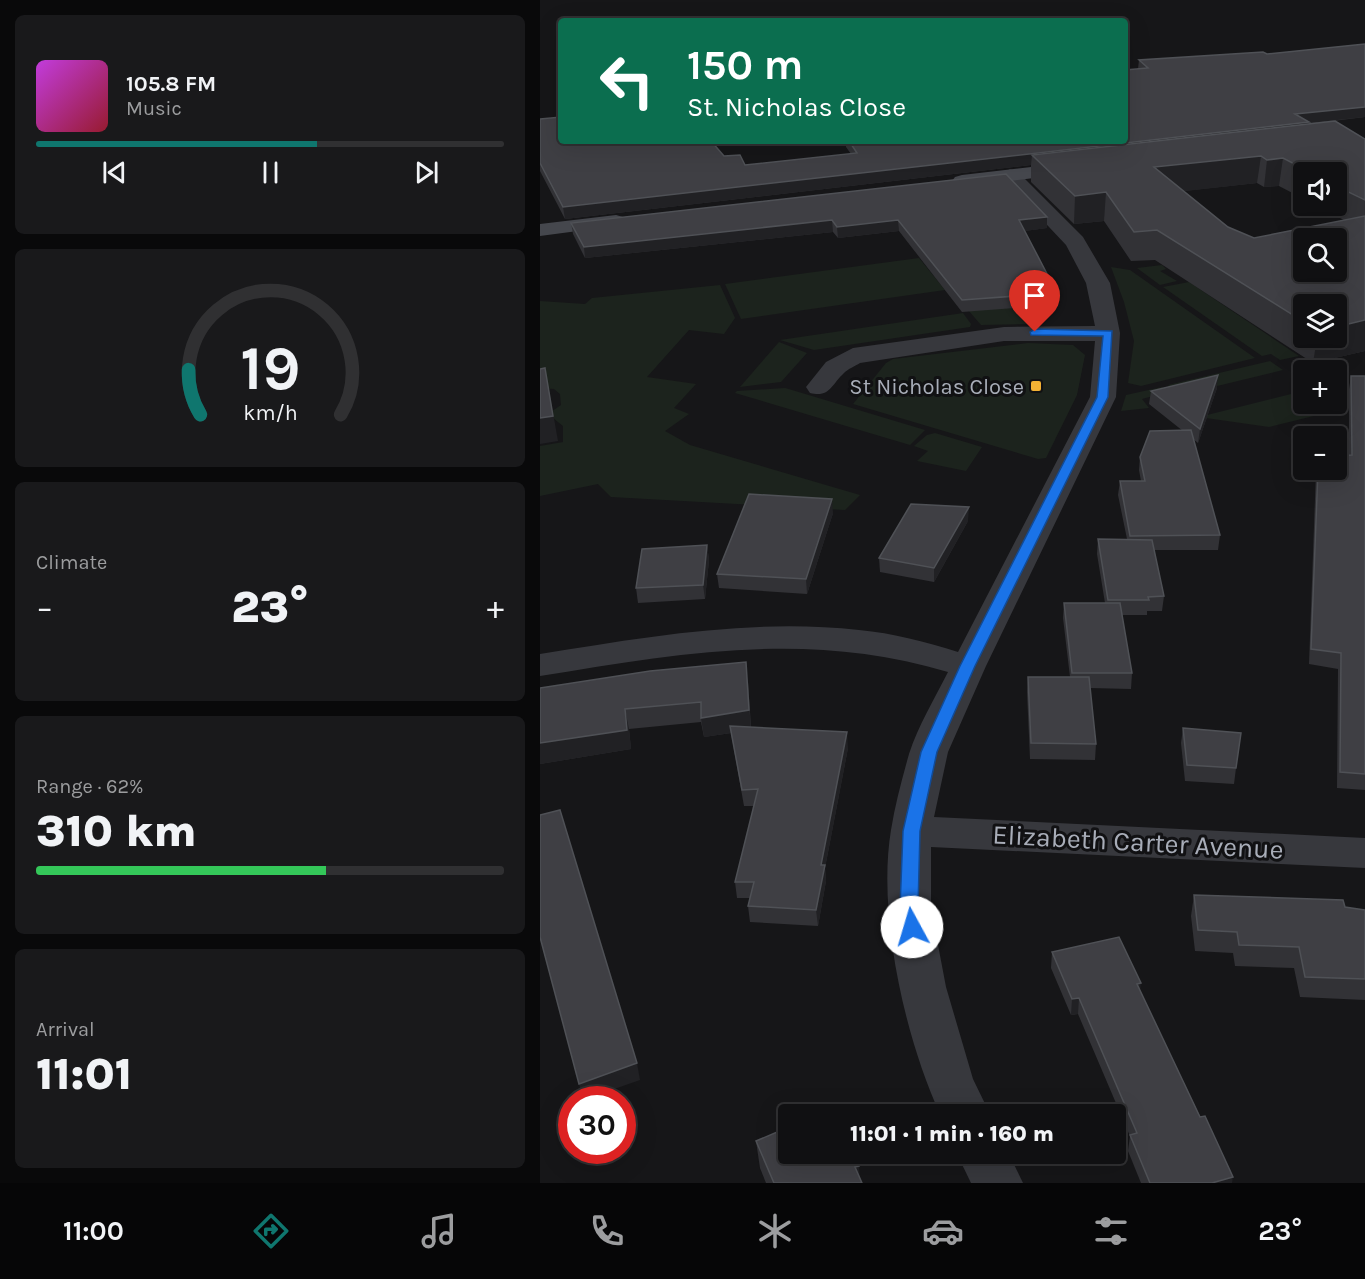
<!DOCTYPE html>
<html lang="en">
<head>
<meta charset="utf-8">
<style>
	body { margin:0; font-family:Karla,sans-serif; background:#19191b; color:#f1f3f6; height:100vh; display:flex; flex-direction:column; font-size:22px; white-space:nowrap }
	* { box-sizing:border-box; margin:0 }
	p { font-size:20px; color:#9c9d9f }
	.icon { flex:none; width:33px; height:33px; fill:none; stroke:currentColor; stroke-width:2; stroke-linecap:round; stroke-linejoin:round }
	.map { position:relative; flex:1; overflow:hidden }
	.sheet { display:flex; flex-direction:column; gap:15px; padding:15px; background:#09090a; width:540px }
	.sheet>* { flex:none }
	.guide { position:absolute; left:18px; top:18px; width:570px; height:126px; border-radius:6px; box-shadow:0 6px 24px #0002,0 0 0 2px #303032; background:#0b6e4f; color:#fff; overflow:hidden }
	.tools { position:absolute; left:753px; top:162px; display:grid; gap:12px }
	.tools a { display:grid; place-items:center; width:54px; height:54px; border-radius:6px; background:#101012; box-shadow:0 6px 24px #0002,0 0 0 2px #303032; font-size:30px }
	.speed { position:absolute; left:18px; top:1086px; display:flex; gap:12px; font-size:30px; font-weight:700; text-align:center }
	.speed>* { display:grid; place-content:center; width:78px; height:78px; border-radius:50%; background:#101012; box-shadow:0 6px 24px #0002,0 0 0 2px #303032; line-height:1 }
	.speed .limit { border:9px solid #d22; background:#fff; color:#111 }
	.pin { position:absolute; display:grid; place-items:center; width:51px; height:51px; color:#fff; margin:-62px -26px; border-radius:50% 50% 50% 0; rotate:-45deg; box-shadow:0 0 6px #0007 }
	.pin .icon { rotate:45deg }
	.me { position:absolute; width:66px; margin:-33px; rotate:354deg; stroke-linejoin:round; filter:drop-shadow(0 0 4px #0008) }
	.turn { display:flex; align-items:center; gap:21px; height:126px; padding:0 30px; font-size:27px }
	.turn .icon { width:78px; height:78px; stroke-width:2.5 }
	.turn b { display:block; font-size:42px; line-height:51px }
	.big { font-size:45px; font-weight:800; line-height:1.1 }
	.sheet .widget { flex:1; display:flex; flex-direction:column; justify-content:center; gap:9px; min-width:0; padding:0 21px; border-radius:9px; background:#19191b }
	.sheet .dial { align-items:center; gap:0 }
	.dial svg { height:156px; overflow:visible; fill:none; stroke:#303032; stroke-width:7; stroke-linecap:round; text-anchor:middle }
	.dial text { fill:#f1f3f6; stroke:none }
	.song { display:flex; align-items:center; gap:18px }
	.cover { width:72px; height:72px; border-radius:9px; background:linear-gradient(135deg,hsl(290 70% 55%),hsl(350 70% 35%)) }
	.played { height:6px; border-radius:3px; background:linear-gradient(90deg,#0f766e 60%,#303032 60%) }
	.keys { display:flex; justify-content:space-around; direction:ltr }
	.heat { display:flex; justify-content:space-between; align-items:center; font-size:33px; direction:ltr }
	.charge { height:9px; border-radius:4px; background:linear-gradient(90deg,#34c759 62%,#303032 0) }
	.trip { position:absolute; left:238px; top:1104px; width:348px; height:60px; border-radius:6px; background:#101012; box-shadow:0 6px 24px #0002,0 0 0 2px #303032; font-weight:800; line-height:60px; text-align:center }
	.dock { display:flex; height:96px; justify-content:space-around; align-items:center; background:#060607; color:#9c9d9f }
	.dock .icon { width:42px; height:42px }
	.dock .current { color:#0f766e }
	.dock b { font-size:27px; color:#f1f3f6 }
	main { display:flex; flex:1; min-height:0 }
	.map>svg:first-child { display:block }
	.green { fill:#1c231d }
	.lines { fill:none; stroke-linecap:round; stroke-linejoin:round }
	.street { fill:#37383d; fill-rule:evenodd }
	.secondary { fill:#45474d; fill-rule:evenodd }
	.wall { fill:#323236; fill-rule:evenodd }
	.shaded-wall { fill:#212124 }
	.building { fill:#3f3f44; stroke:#4f5156; stroke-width:1.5; fill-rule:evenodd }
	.route { fill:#1a73e8; stroke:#114b97; stroke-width:1.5 }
	.poi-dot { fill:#f2b134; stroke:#111113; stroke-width:2 }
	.labels { text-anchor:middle; stroke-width:6; stroke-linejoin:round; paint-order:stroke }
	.poi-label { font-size:22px; fill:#a8adb8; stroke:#111113; text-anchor:end }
	.near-street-label { font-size:27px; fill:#a8adb8; stroke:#111113 }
</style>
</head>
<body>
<main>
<section class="sheet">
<div class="widget">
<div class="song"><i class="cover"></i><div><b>105.8 FM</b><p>Music</p></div></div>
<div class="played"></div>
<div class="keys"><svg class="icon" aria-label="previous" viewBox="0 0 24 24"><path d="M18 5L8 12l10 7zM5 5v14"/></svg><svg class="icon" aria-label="pause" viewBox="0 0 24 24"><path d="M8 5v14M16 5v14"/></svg><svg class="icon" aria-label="next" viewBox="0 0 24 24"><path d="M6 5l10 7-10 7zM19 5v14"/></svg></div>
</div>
<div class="widget dial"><svg viewBox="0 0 100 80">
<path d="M14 69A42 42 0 1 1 86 69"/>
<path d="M14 69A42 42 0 0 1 8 46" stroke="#0f766e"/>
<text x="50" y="56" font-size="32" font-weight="700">19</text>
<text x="50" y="72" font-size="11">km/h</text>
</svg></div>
<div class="widget"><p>Climate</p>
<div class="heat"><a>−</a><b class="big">23°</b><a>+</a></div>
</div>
<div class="widget"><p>Range · 62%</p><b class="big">310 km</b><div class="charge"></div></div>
<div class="widget"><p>Arrival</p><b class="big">11:01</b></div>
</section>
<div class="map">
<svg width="825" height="1183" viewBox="0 0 825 1183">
	<rect width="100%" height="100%" fill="#161618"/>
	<g class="green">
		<polygon points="379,258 405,290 201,319 185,284"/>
		<polygon points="622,265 626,269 620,271 637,281 620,285 597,268"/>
		<polygon points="571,267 590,270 715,358 601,386 588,383 594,341 584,302"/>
		<polygon points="649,282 759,356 740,360 731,354 722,356 623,287"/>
		<polygon points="180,285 195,318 184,334 149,330 107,377 156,384 134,408 149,414 125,431 150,445 320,495 305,510 71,497 58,484 0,496 0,446 23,442 23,426 8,414 21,405 20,394 14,389 0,388 0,301 45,304 52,298"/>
		<polygon points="486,302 490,310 486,311 488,324 441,325 422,303"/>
		<polygon points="423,313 431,324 430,327 274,350 240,340"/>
		<polygon points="239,342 267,353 241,382 200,387"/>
		<polygon points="488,343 533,345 545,355 537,395 506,458 498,459 313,404 346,363 353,359"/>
		<polygon points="730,361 743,370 640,395 628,385"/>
		<polygon points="622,387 628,392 602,399 609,408 581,411 586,395"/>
		<polygon points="245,388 252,390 385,430 370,445 195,393 197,391"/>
		<polygon points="763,391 764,404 794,404 802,409 729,427 659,417"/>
		<polygon points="395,433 442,447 426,471 377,461 388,451 374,446 387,435"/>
	</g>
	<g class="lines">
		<g class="street">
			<path d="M470,169l7,2 66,66 27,46 10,50 -4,64 -130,269 -38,86 -14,65 431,21v30l-434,-21v61l15,79 27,92 17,35h-50c-35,-76 -63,-200 -49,-284 4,-25 11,-51 18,-76 9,-28 26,-56 39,-82 -139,-42 -268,-19 -408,4v-22c105,-17 213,-36 319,-24 34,3 67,12 99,22l132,-255 5,-56h-91l-144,22c-5,3 -12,6 -16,10 -13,12 -14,25 -34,20l-4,-6 20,-25 27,-14 151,-21 91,-1 -9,-43 -20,-38 -66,-70z"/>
			<polygon points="417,1154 469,1154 483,1183 431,1183"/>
		</g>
		<g class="secondary">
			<polygon points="535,162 545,168 542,172 422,187 415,185 412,181 415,177 422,175"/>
			<polygon points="76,215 83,217 87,221 83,225 0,236 0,224"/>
		</g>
	</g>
	<g class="wall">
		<path d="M825,44v73l-56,7 56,15v212l-52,12 -158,-103 -24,1 -27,-40 -30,3 -43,-42v-17l-466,54 -25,-48v-52l184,37 21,9 106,-11 -5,-7v-6h279l13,-72 1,-9 128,-6zM764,172h32v34h-20l28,14 -90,18 -26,-11 -45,-36 74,-8 7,4 15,-1 25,13zM764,304l32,34h-32z"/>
		<polygon points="466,174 507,228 484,231 517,293 517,305 422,312 359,231 298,238 293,232 45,258 33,234 31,223"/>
		<polygon points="811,376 825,376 825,790 797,788 798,669 769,664 776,471 777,470 796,470 809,455 809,389"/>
		<polygon points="677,388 658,443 653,439 680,535 678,550 614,550 624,596 622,611 607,611 607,615 582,615 592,673 591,689 550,688 556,744 555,760 490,759 487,692 488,677 530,677 523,618 524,603 565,603 557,554 558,539 587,539 578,495 580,481 601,481 599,470 600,457 643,431 609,404 611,391"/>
		<polygon points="293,513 267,594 179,588 177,574"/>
		<polygon points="428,521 394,582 340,572 339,558"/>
		<polygon points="167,545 169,560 165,599 98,603 96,588"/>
		<polygon points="208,681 211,727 308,748 285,868 286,881 278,926 210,922 208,906 210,898 197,898 195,882 214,806 204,806 191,733 164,737 161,722 89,729 91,749 0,764 0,688"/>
		<polygon points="643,728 696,768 694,784 645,781 641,743"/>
		<polygon points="654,895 805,907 825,910 825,1000 760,997 754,968 695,966 693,953 655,951 651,916"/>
		<polygon points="512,952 600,991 692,1183 601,1183 588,1151 590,1136 538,1014 531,1015 511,968"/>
		<polygon points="216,1141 320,1178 322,1183 226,1183 220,1168"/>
	</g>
	<g class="shaded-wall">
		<polygon points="825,107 825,117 769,123 768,133 492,155 491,165 25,219 23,207 755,114"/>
		<polygon points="721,156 717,183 611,195 614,167"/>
		<polygon points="743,158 739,186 724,187 727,160"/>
		<polygon points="566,192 564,221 534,224 535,196"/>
		<polygon points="507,217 507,228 478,232 479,220"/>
		<polygon points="292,220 293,232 45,258 44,247"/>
		<polygon points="358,220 359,231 298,238 297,227"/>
		<polygon points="825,320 825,351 773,363 777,338 796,338 796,327"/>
		<polygon points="5,368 18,441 0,444 0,418"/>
		<polygon points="678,375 677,388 658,443 660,429"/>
		<polygon points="292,499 293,513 267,594 266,579"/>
		<polygon points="429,507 428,521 394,582 394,568"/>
		<polygon points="167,545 169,560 165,599 163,585"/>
		<polygon points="206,662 211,730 190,726 191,733 164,737 161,718"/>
		<polygon points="85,709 89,729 91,749 0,764 0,743"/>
		<polygon points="307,732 308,748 285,868 286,881 278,926 276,910 281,865"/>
		<polygon points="601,983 599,999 597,984"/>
		<polygon points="539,998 538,1014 531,1015 532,999"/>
		<polygon points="97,1063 100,1080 43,1100 39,1084"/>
		<polygon points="319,1166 320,1183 315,1167"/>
		<polygon points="693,1177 692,1183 672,1183"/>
	</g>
	<g class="building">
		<polygon points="825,44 825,107 755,114 769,122 23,207 0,163 0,119 21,117 21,141 171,141 184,156 200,155 205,165 317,153 309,141 585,141 585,70 608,68 599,60 723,52 727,54"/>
		<path d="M795,121l30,18v61l-29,-14v-14h-26l-27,-14 -16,2 -6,-4 -107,11 74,60 26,11 111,-22v104l-29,7v-23h-32v18l-147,-92 -23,2 -28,-40 -31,4 -43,-41zM764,238h32v34h-32z"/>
		<polygon points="466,174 507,217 479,220 517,293 422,300 358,220 297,227 292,220 44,247 31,223"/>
		<polygon points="5,368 13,416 0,418 0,369"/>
		<polygon points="678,375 660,429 611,391"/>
		<polygon points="811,376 825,376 825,774 800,772 801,653 771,649 778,470 796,470 796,456 812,455"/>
		<polygon points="651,430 680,535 590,536 580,481 605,481 600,457 610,431"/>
		<polygon points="209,494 292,499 266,579 177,574"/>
		<polygon points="371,504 429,507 394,568 339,558"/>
		<polygon points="558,539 612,540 624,596 608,597 609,600 568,600"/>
		<polygon points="167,545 163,585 96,588 102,549"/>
		<polygon points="524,603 580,603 592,673 532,673"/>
		<polygon points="206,662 209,710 161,718 161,702 85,709 87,730 0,743 0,688 110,671"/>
		<polygon points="488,677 549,677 556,744 491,743"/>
		<polygon points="190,726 307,732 281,865 285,865 276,910 208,906 214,882 195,882 218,789 202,790"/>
		<polygon points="643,728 701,733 696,768 647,765"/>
		<polygon points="20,810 97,1063 39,1084 0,937 0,815"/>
		<polygon points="654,895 803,900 805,907 825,910 825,979 765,977 759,947 699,945 697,932 658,930"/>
		<polygon points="579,937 601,983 597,984 660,1117 665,1116 693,1177 672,1183 610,1183 590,1135 597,1133 539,998 532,999 512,952"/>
		<polygon points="292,1109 295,1114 279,1114"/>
		<polygon points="249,1127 249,1154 313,1154 319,1166 315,1167 322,1183 234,1183 216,1141"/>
	</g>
	<polygon class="route" points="495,329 572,331 568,397 435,666 397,752 380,831 378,908 381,927 379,932 366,932 360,908 363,831 381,752 420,666 557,397 563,336 491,335 490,332"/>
	<rect class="poi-dot" x="490" y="380" width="12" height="12" rx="3"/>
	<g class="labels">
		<g class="poi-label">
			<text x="484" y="394">St Nicholas Close</text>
		</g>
		<g class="near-street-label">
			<text transform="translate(598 842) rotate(3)" y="9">Elizabeth Carter Avenue</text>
		</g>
	</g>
</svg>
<div class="tools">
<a><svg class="icon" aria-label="sound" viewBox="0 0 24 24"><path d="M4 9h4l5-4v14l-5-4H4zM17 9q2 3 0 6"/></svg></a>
<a><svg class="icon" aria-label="search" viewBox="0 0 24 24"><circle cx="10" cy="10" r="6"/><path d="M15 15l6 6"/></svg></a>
<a><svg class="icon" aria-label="layers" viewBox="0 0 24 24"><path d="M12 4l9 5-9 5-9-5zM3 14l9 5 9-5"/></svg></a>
<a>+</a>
<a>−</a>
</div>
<div class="speed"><div class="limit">30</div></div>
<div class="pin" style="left:495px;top:332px;background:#d93025"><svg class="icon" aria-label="arrive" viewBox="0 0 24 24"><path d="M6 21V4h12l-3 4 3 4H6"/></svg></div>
<svg class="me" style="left:372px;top:927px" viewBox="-20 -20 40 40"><circle r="19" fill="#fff"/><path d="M0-13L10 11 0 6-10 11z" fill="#1a73e8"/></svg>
<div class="trip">11:01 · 1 min · 160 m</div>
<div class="guide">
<div class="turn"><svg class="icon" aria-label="left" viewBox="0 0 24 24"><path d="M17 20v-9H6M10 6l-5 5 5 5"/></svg><div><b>150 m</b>St. Nicholas Close</div></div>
</div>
</div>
</main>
<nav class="dock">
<b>11:00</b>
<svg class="icon current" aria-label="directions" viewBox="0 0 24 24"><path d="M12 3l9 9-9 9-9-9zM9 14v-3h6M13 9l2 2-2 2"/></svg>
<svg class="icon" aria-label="music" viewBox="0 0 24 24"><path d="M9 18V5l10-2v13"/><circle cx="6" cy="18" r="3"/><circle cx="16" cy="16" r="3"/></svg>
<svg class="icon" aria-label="phone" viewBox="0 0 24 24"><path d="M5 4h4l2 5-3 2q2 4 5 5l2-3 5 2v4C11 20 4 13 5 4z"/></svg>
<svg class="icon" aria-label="climate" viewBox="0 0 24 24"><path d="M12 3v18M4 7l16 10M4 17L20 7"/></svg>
<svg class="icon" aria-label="car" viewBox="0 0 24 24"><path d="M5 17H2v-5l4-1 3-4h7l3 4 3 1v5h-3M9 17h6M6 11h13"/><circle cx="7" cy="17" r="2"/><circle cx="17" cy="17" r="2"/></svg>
<svg class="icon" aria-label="filters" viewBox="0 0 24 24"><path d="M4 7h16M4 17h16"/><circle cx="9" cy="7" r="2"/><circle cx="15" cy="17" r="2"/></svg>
<b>23°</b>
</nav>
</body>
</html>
